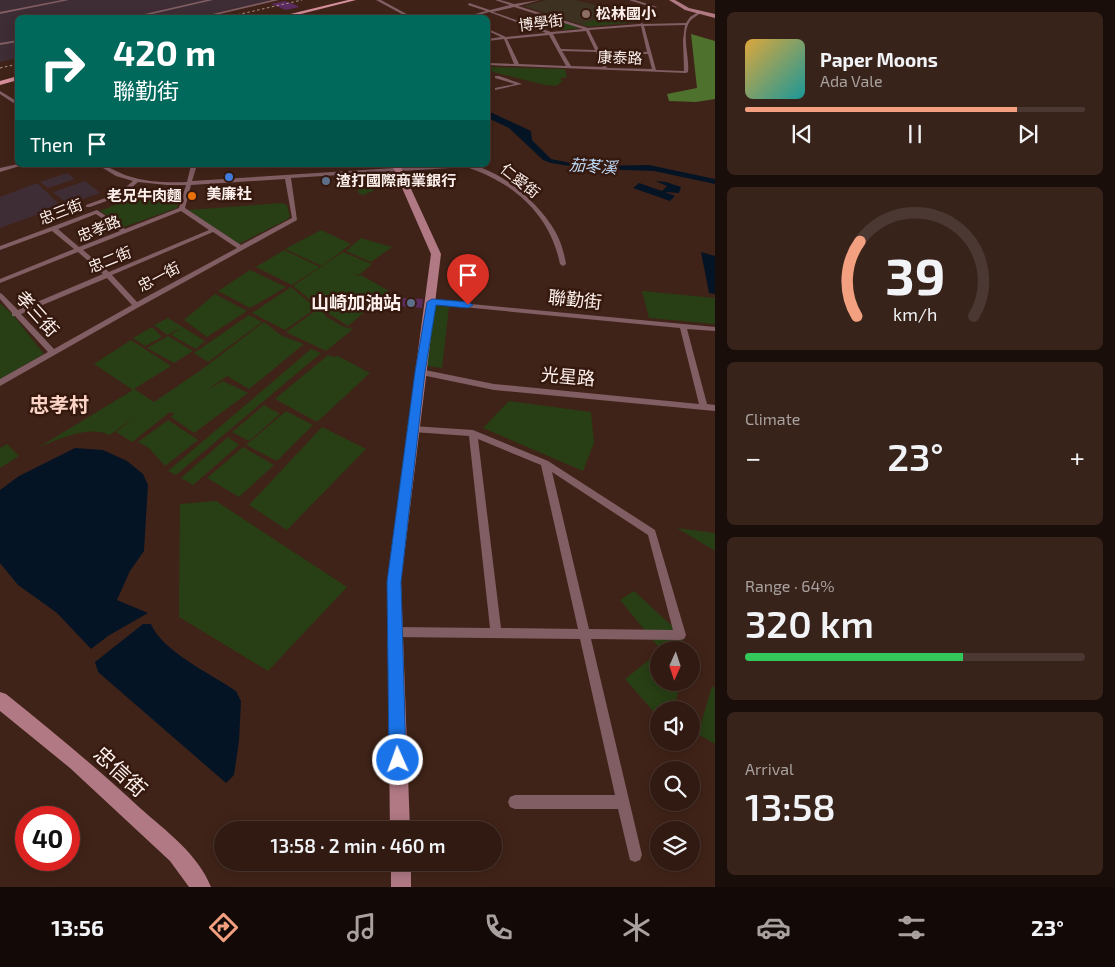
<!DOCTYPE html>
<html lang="en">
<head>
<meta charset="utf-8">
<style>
	body { margin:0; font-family:"Exo 2","Noto Sans TC",sans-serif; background:#38231b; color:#f1f3f6; height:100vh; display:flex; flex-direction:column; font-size:19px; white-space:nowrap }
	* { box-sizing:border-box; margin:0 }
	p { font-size:16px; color:#a8a19f }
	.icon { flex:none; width:28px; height:28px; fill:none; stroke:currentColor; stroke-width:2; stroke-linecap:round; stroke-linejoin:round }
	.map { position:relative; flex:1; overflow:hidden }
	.sheet { display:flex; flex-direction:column; gap:12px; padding:12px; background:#1a0e0a; width:400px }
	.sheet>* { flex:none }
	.guide { position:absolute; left:15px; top:15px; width:475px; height:152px; border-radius:8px; box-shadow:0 2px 12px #0003,0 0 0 1px #4b3832; background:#00695c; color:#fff; overflow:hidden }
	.needle { width:32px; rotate:183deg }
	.buttons { position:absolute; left:650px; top:641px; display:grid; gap:10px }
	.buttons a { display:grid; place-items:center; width:50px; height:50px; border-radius:50%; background:#301a12; box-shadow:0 2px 12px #0003,0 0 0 1px #4b3832; font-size:25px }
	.speed { position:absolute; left:15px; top:806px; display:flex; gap:10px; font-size:25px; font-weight:700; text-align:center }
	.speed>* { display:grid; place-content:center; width:65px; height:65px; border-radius:50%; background:#301a12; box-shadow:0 2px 12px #0003,0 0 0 1px #4b3832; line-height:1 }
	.speed .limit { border:8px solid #d22; background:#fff; color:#111 }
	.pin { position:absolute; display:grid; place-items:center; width:42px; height:42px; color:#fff; margin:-51px -21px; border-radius:50% 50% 50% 0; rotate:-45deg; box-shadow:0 0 5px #0007 }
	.pin .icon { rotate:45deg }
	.me { position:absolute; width:55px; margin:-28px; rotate:358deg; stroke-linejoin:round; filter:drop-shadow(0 0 4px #0008) }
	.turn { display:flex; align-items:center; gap:18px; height:105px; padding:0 15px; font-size:22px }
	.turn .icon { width:65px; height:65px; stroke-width:2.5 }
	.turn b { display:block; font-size:35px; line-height:42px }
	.then { display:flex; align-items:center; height:48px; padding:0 15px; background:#0003; gap:10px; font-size:19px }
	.big { font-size:38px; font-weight:600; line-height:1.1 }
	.sheet .tile { flex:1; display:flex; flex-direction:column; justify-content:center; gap:8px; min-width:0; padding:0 18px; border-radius:8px; background:#38231b }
	.sheet .dial { align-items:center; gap:0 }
	.dial svg { height:130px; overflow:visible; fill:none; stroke:#4b3832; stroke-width:7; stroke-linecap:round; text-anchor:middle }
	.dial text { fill:#f1f3f6; stroke:none }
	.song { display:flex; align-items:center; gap:15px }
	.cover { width:60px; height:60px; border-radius:8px; background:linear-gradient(135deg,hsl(40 70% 55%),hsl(180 70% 35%)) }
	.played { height:5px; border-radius:2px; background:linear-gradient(90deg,#f2a07f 80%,#4b3832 80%) }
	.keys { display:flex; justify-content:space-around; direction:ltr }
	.heat { display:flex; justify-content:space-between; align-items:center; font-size:28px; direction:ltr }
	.charge { height:8px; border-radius:4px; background:linear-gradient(90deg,#34c759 64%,#4b3832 0) }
	.trip { position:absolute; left:214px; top:821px; width:288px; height:50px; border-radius:25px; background:#301a12; box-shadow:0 2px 12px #0003,0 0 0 1px #4b3832; font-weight:600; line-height:50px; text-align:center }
	.tab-bar { display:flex; height:80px; justify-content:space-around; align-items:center; background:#130a07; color:#a8a19f }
	.tab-bar .icon { width:35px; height:35px }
	.tab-bar .on { color:#f2a07f }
	.tab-bar b { font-size:22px; color:#f1f3f6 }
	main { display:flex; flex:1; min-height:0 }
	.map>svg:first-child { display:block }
	.industrial { fill:#3f2d36 }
	.education { fill:#3d3122 }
	.green { fill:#283e14 }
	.forest { fill:#4e712e }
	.water { fill:#041425 }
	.building { fill:#5c2c60 }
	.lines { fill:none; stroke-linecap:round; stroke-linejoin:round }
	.street { fill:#815e64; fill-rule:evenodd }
	.secondary { fill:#b07984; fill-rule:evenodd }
	.primary { fill:#d58e9c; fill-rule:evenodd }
	.rail { stroke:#ab9890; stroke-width:1; stroke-dasharray:2.5 2.5; stroke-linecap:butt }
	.route { fill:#1a73e8; stroke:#114b97 }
	.education-dot { fill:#8d6e63; stroke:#35190f; stroke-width:2 }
	.shop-dot { fill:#3f7fe0; stroke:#35190f; stroke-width:2 }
	.service-dot { fill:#5c6f8a; stroke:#35190f; stroke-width:2 }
	.food-dot { fill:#e8710a; stroke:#35190f; stroke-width:2 }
	.labels { text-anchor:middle; stroke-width:5; stroke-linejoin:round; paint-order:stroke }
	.far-poi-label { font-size:15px; font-weight:bold; fill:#fef1ed; stroke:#35190f; text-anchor:start }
	.far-street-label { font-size:15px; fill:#fef1ed; stroke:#35190f }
	.far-water-label { font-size:16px; font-style:italic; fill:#bddbfa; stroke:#35190f }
	.street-label { font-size:18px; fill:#fef1ed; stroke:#35190f }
	.poi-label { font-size:18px; font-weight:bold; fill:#fef1ed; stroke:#35190f; text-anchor:end }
	.quarter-label { font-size:20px; font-weight:bold; fill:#fbd4c5; stroke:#35190f }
	.near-street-label { font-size:21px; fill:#fef1ed; stroke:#35190f }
</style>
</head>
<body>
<main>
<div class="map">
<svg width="715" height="887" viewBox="0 0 715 887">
	<rect width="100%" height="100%" fill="#402318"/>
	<g class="industrial">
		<polygon points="0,0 274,0 196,17 18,18 17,58 0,62"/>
		<polygon points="67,173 75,179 48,188 40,182"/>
		<polygon points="85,181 100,193 68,204 53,192"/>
		<polygon points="37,183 61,206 0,228 0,197"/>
	</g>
	<polygon class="education" points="547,0 575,0 611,9 640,22 588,27 524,6"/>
	<g class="green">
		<polygon points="618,13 637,22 590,26 582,24"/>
		<polygon points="546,17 579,27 579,28 564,30 531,19"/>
		<polygon points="488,67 565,69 567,77 560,79 563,81 556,86 545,85 493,72 488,69"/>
		<polygon points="382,172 394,173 374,178 373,191 363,195 359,194 354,174"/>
		<polygon points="127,200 179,202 177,208 124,227 100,211"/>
		<polygon points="282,203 287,205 290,216 288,219 239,244 188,210"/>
		<polygon points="321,230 351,244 322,266 285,249"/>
		<polygon points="361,238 392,247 371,262 346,251"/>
		<polygon points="284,250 320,267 292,285 256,267"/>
		<polygon points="343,252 372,264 359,275 352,273 359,276 361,275 389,291 348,326 326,312 325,316 344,327 353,329 326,351 286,332 318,309 324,311 293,286"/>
		<polygon points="250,270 286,287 250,308 218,291"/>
		<polygon points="291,287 316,308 285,330 252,313"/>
		<polygon points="642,291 715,298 715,324 649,318"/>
		<polygon points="215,294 247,311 207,337 184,320"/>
		<polygon points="0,303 14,316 44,354 0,379"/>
		<polygon points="435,306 449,307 442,368 426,366"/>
		<polygon points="249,315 262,322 208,362 194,353"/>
		<polygon points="168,318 205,341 196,349 171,335 182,328 167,335 154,325"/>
		<path d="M264,322l18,14 22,8 -55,45 -22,-13 -21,15 17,-10 25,12 -54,40 -23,-16 3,-3 -4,-2 -38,30 -16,-10 20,-16 -26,19c-22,-10 -50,4 -71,12l94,-57 -39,-26 37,-24 40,26 -37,23 20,13 47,-32z"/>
		<polygon points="152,327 162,337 145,346 133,338"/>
		<polygon points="168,336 193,351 174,363 147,348"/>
		<polygon points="311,349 321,353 176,475 168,471"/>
		<polygon points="328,355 334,357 338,356 370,373 317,422 275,399"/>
		<polygon points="509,401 591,412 594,443 583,471 483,428"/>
		<polygon points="264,405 280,414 249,441 232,432"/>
		<polygon points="286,411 313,425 277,461 246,445"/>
		<polygon points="168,420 198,440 165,466 149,448 138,442"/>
		<polygon points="322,427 366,449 287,530 249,505"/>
		<polygon points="228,437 239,445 193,485 181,478"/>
		<polygon points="7,444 19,456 0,468 0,448"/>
		<polygon points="243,447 274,465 239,497 207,478"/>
		<polygon points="216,501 347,587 268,671 179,617 180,504"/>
		<polygon points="677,528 715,533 715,551"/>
		<polygon points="634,591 684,637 678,650 661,650 620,600"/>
		<polygon points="654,656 659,661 659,682 680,683 674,710 659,710 659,718 625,679"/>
		<polygon points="712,686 715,688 715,744 698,734"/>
	</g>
	<polygon class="forest" points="691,34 715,41 715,99 696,102 669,101 667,94 697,88"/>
	<g class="water">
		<polygon points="488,111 531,131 532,140 551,159 585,166 649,165 715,179 715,184 654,171 589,169 551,163 543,160 509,128 488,118"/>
		<polygon points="655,181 666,182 681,187 679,193 665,192 675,196 670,201 633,188 639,183 662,191 667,186"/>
		<polygon points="701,252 715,256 715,294 709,293"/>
		<polygon points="75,448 103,450 127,461 143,474 148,485 144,551 130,571 117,600 148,613 108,636 91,649 57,613 18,585 0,563 0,490 19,476"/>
		<path d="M143,624h8c11,27 60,50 85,67l5,10 -2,40 -5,34 -8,8 -128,-111 -3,-10z"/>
	</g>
	<g class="building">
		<polygon points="285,1 298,6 299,7 286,10 271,4"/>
		<polygon points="400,298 423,299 422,308 398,306"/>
	</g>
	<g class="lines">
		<g class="street">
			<polygon points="62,0 69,0 0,14 0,12"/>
			<polygon points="206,0 213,0 135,18 127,18"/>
			<polygon points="272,0 279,0 203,18 195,18"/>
			<polygon points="376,0 381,0 414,18 409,18"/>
			<path d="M495,0h5l14,4 26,-4 -22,6 70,22 52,-4 2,-1 2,1 42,-1 4,-6 8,-5 3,1c-3,2 -7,4 -10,7 -11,13 -1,37 -3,52l-2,1 -198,-8v-2l26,1 -10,-25 -16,2v-2l13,-2 -13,-6v-2l18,8 40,-4 -57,-21 -21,6h-8l26,-7 -18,-6 1,-2 21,7 20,-5zM514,7l69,22 -32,3 -58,-20zM685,25l-2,15 1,31 -28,-1 -12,-44zM641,26l6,26 -48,-2 -10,-20zM586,31l9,19 -34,-1 -8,-15zM549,35l17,31 -47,-2 -12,-25zM562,51l34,1 7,15 -32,-1zM600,53l48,1 4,15 -45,-1z"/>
			<polygon points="629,0 635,0 657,7 654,8"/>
			<polygon points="18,40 18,42 0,45 0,43"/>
			<polygon points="495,76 499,76 522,84 495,90 495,88 515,84 495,78"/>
			<polygon points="0,91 18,102 18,106 0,94"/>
			<polygon points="18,164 18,165 21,165 20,166 0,172 0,168"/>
			<path d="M98,165c10,0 20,8 30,11 18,6 39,7 59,6l4,-17h6l-5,16 249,-16c10,0 22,-2 31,0 31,7 68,39 83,66 6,11 9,21 11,33l-3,2 -3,-2c-10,-50 -47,-82 -94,-97l-175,11 6,42 -158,87 -139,79v-7l48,-27 -33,-36h-3v-3l-12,-14v-6l2,1 16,16 85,-36 -25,-22 -78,31v-4l74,-30 -22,-18 -52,19v-4l97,-36 28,19 54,-21 7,-23h-19l-29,-3 -15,13 -33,12h-4v-2l33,-12 14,-12 -17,-5zM285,179l7,39 -51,27 -56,-37 6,-23zM181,211l28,19 -100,42 -26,-22zM96,214l24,17 -41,16 -21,-18zM213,232l24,16 -100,54 -25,-27zM107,278l25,27 -78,44 -33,-35z"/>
			<polygon points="429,300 715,327 715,331 687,329 707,404 715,405 715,411 494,390 417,374 416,372 420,369 494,384 699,404 680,328 431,304 427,302"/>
			<path d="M413,426l60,4 75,31 107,69 31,105 -2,4 -4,1 -89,-1 51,216 -2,5 -5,2 -5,-2 -12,-51h-103l-5,-2 -2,-5 2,-5 5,-2h100l-35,-156 -186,-2 -4,-1 -2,-4 2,-4 4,-1 96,1 -21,-192 -56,-4 -4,-3zM478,439l63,26 37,164 -77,-1zM552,472l96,63 25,95 -84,-1z"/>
		</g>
		<g class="secondary">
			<polygon points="669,0 675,0 689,8 715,14 715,18 685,10"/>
			<polygon points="392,165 400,165 441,254 401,582 410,830 390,830 387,582 431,254"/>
			<path d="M0,692l6,2c46,37 91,74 134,114 26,23 58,46 71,79h-22l-19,-26 -100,-93 -70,-57z"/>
			<rect x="391" y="862" width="20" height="25"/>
		</g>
		<g class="primary">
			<polygon points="348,0 356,0 285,18 274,18"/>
			<polygon points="18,76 18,80 0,85 0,81"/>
		</g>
		<g class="rail">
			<polyline points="223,18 302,0"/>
			<polyline points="0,68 18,64"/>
		</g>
	</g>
	<polygon class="route" points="432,299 468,302 473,305 468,308 436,305 425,372 401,582 406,760 403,765 398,768 392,765 389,760 387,582 415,372 427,302"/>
	<circle class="education-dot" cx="586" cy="14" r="5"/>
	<circle class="shop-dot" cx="229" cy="177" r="5"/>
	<g class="service-dot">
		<circle cx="326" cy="181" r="5"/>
		<circle cx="411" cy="303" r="5"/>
	</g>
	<circle class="food-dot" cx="192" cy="196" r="5"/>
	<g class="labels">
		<g class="far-poi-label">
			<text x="596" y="19">松林國小</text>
			<text x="336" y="186">渣打國際商業銀行</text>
			<text x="229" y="199" text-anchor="middle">美廉社</text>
			<text x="182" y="201" text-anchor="end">老兄牛肉麵</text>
		</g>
		<g class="far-street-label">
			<text transform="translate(541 23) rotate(-7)" y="5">博學街</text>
			<text transform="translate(620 58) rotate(2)" y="5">康泰路</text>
			<text transform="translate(520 181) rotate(39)" y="5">仁愛街</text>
			<text transform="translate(61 212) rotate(-21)" y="5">忠三街</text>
			<text transform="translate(99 229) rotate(-22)" y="5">忠孝路</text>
			<text transform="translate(110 260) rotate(-22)" y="5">忠二街</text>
			<text transform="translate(159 277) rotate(-28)" y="5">忠一街</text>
		</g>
		<g class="far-water-label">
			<text transform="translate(593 166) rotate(4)" y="6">茄苳溪</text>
		</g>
		<g class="street-label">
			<text transform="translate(575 300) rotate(6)" y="6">聯勤街</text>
			<text transform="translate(37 314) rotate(48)" y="6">孝三街</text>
			<text transform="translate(568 377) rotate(5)" y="6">光星路</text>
		</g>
		<g class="poi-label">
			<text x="401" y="309">山崎加油站</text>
		</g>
		<g class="quarter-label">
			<text x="59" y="412">忠孝村</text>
		</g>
		<g class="near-street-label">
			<text transform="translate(120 772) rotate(42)" y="7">忠信街</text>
		</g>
	</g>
</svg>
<div class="buttons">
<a><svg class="needle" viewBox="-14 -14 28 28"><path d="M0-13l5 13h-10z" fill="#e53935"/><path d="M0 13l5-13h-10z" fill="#a8a19f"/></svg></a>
<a><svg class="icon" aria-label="sound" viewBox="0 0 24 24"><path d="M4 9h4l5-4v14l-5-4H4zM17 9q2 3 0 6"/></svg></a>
<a><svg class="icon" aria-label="search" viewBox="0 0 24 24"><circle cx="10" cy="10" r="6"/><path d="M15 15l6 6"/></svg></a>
<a><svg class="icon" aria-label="layers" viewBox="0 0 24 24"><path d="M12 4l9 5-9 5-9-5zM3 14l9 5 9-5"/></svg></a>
</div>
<div class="speed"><div class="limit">40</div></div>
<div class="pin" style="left:468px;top:305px;background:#d93025"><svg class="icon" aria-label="arrive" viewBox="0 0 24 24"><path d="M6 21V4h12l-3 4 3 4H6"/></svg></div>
<svg class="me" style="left:398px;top:760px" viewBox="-20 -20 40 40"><circle r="17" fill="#1a73e8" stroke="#fff" stroke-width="3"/><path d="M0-11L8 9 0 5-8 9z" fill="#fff"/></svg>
<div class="trip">13:58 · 2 min · 460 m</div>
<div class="guide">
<div class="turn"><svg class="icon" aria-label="right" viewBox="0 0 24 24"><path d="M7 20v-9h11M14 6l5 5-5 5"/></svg><div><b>420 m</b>聯勤街</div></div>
<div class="then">Then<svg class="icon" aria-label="arrive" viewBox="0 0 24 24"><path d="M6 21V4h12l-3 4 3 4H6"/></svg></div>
</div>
</div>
<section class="sheet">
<div class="tile">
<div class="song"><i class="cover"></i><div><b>Paper Moons</b><p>Ada Vale</p></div></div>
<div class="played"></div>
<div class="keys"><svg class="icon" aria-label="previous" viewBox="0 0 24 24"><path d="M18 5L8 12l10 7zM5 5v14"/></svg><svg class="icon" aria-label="pause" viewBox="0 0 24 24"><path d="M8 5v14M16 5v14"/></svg><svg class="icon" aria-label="next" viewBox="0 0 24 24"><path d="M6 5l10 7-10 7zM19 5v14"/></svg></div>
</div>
<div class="tile dial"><svg viewBox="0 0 100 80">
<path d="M14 69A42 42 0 1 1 86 69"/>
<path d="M14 69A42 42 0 0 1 16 23" stroke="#f2a07f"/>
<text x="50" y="56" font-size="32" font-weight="700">39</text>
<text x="50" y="72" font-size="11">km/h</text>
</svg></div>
<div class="tile"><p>Climate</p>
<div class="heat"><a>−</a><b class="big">23°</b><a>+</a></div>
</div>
<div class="tile"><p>Range · 64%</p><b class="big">320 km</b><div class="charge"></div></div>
<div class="tile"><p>Arrival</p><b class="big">13:58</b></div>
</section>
</main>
<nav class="tab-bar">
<b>13:56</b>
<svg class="icon on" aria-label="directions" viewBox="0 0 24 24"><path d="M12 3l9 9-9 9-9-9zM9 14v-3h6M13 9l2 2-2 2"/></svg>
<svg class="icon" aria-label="music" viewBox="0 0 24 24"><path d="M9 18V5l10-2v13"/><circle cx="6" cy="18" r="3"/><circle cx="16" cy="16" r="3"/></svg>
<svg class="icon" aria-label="phone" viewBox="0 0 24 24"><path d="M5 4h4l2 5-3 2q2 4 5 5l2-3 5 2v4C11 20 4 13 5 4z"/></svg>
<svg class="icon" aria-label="climate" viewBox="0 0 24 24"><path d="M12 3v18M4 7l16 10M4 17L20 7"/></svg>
<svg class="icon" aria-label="car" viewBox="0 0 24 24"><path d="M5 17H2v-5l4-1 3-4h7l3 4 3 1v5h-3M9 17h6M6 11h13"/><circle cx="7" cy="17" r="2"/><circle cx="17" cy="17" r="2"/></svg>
<svg class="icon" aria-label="filters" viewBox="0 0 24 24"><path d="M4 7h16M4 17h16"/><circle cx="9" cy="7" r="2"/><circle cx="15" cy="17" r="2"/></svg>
<b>23°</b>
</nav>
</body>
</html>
